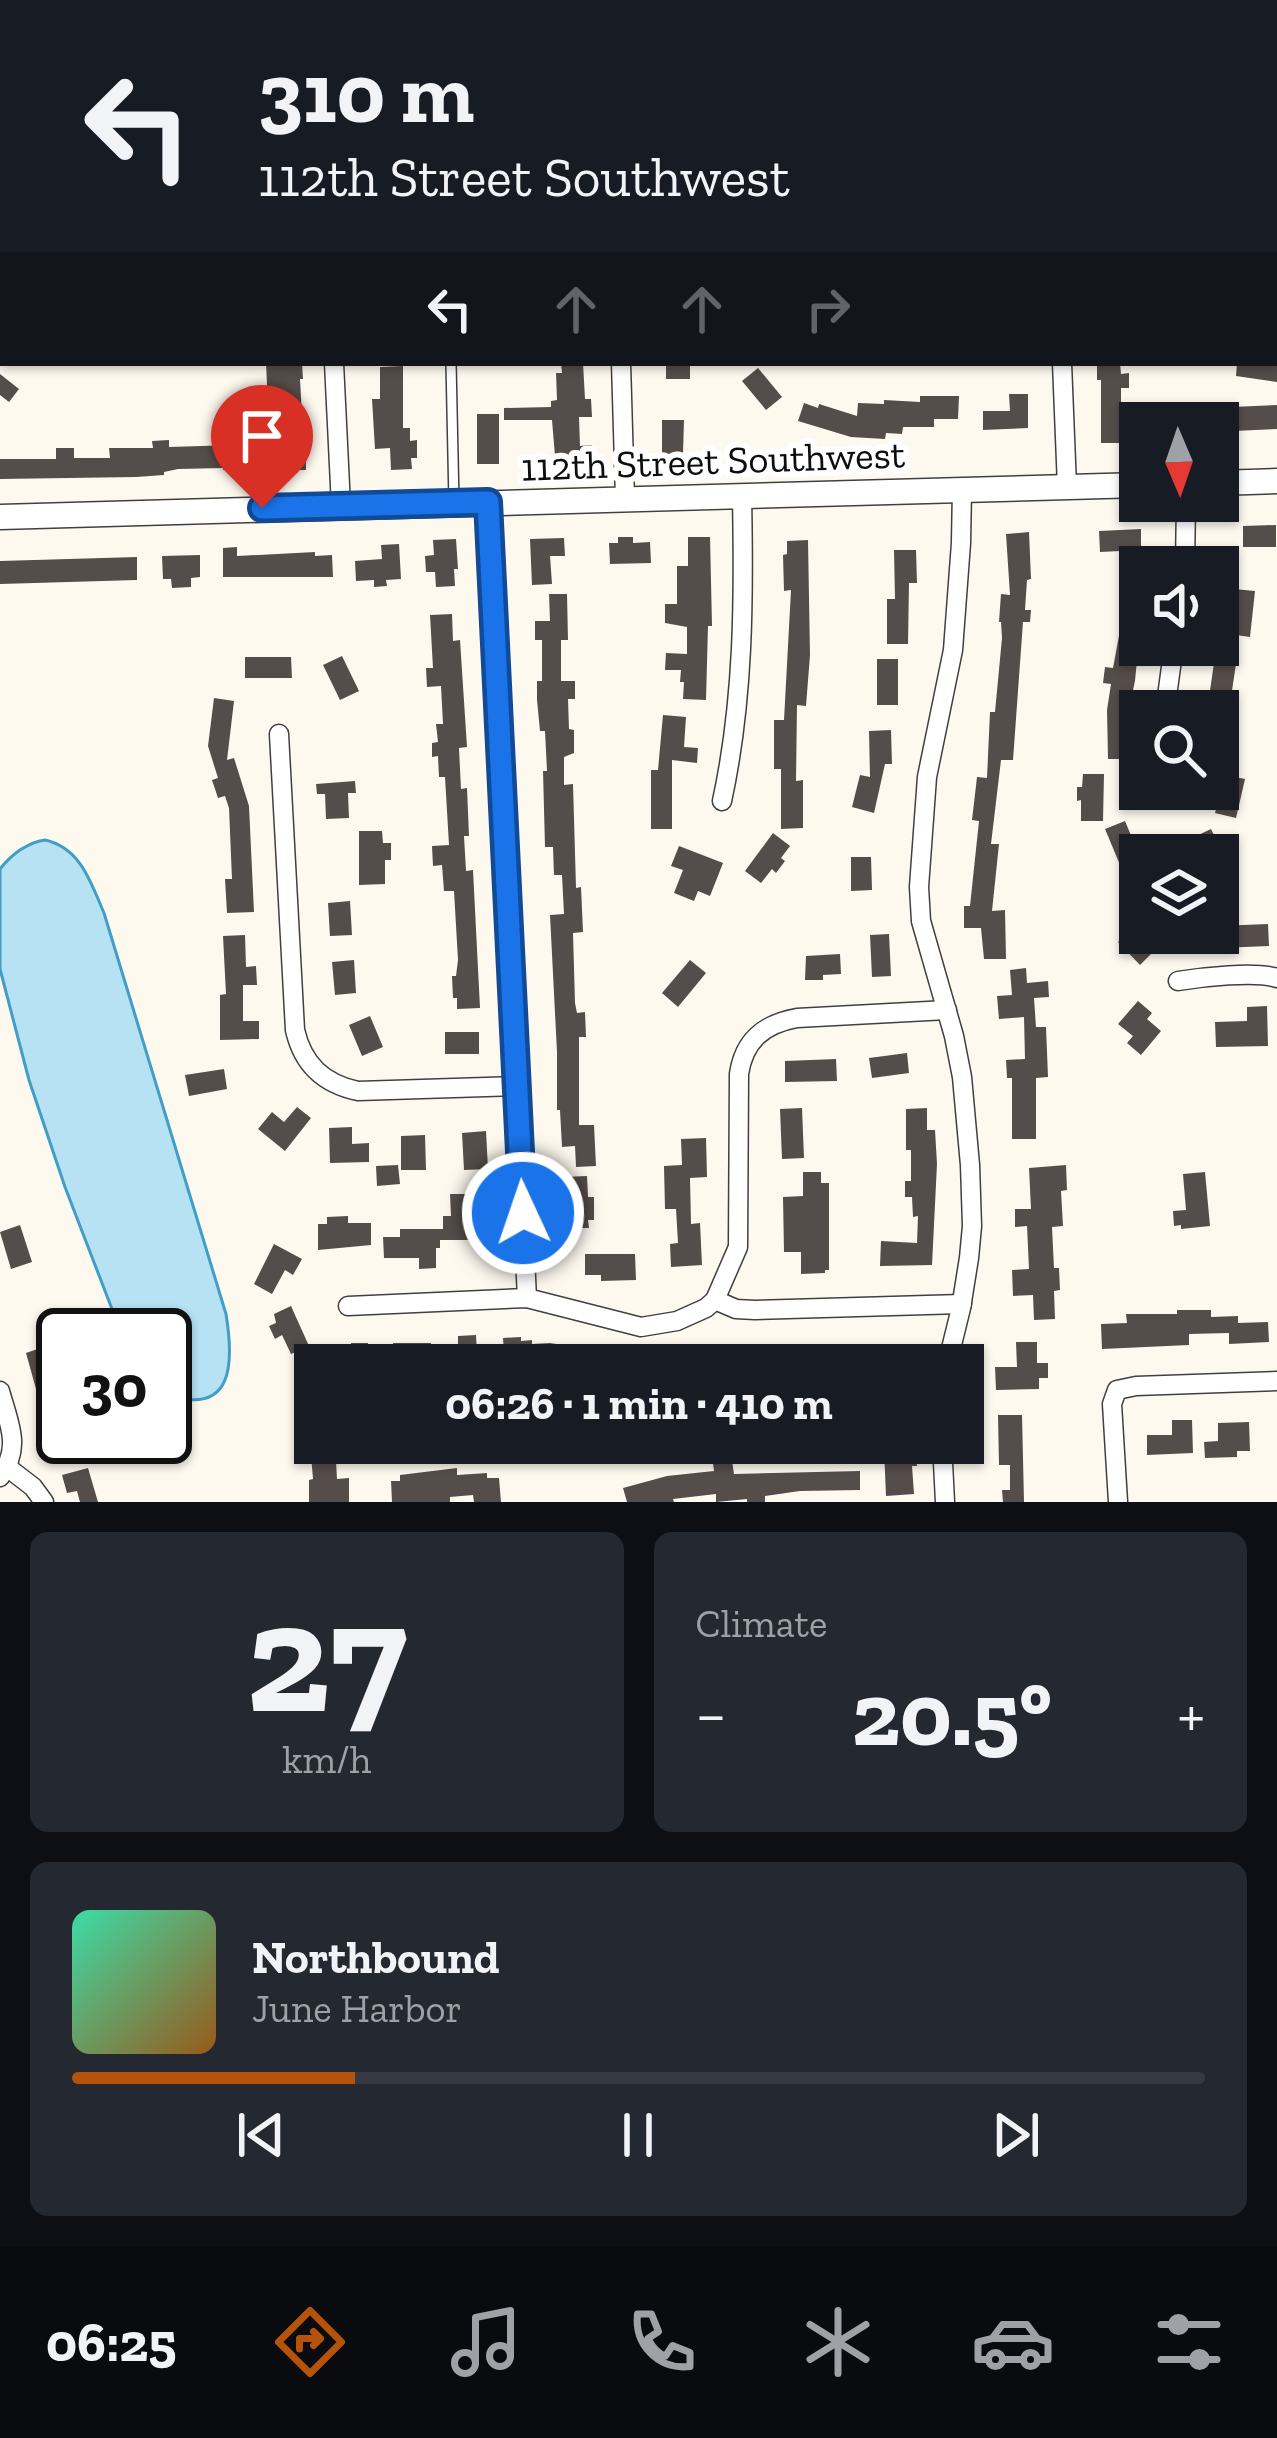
<!DOCTYPE html>
<html lang="en">
<head>
<meta charset="utf-8">
<style>
	body { margin:0; font-family:"Zilla Slab",serif; background:#242831; color:#f1f3f6; height:100vh; display:flex; flex-direction:column; font-size:45px; white-space:nowrap }
	* { box-sizing:border-box; margin:0 }
	p { font-size:39px; color:#9ea1a6 }
	.icon { flex:none; width:66px; height:66px; fill:none; stroke:currentColor; stroke-width:2; stroke-linecap:round; stroke-linejoin:round }
	.map { position:relative; height:1502px; overflow:hidden }
	.panel { display:flex; flex-direction:column; gap:30px; padding:30px; background:#0d0f14; flex:1 }
	.panel>* { flex:none }
	.top-card { position:absolute; left:0px; top:0px; width:1278px; height:366px; box-shadow:0 3px 9px #0004; background:#171b24; color:#f1f3f6; overflow:hidden }
	.needle { width:78px; rotate:178deg }
	.buttons { position:absolute; left:1119px; top:402px; display:grid; gap:24px }
	.buttons a { display:grid; place-items:center; width:120px; height:120px; border-radius:0px; background:#171b24; box-shadow:0 3px 9px #0004; font-size:60px }
	.speed { position:absolute; left:36px; top:1308px; display:flex; gap:24px; font-size:60px; font-weight:700; text-align:center }
	.speed>* { display:grid; place-content:center; width:156px; height:156px; border-radius:50%; background:#171b24; box-shadow:0 3px 9px #0004; line-height:1 }
	.speed .limit { border:6px solid #111; border-radius:18px; background:#fff; color:#111 }
	.pin { position:absolute; display:grid; place-items:center; width:102px; height:102px; color:#fff; margin:-123px -51px; border-radius:50% 50% 50% 0; rotate:-45deg; box-shadow:0 0 12px #0007 }
	.pin .icon { rotate:45deg }
	.me { position:absolute; width:132px; margin:-66px; rotate:357deg; stroke-linejoin:round; filter:drop-shadow(0 0 9px #0008) }
	.turn { display:flex; align-items:center; gap:42px; height:252px; padding:0 60px; font-size:54px }
	.turn .icon { width:156px; height:156px; stroke-width:2.5 }
	.turn b { display:block; font-size:84px; line-height:102px }
	.lanes { display:flex; align-items:center; height:114px; padding:0 60px; background:#0003; justify-content:center; gap:60px; direction:ltr }
	.lanes .off { opacity:.35 }
	.big { font-size:90px; font-weight:700; line-height:1.1 }
	.panel .widget { flex:1; display:flex; flex-direction:column; justify-content:center; gap:18px; min-width:0; padding:0 42px; border-radius:18px; background:#242831 }
	.panel .dial { align-items:center; gap:0 }
	.dial b { font-size:156px; line-height:1 }
	.song { display:flex; align-items:center; gap:36px }
	.cover { width:144px; height:144px; border-radius:18px; background:linear-gradient(135deg,hsl(160 70% 55%),hsl(30 70% 35%)) }
	.played { height:12px; border-radius:6px; background:linear-gradient(90deg,#b45309 25%,#363941 25%) }
	.keys { display:flex; justify-content:space-around; direction:ltr }
	.heat { display:flex; justify-content:space-between; align-items:center; font-size:66px; direction:ltr }
	.panel .tiles { flex:1; display:grid; gap:30px; grid-template-columns:1fr 1fr }
	.widget:last-child { grid-column:span 2 }
	.trip { position:absolute; left:294px; top:1344px; width:690px; height:120px; border-radius:0px; background:#171b24; box-shadow:0 3px 9px #0004; font-weight:700; line-height:120px; text-align:center }
	.menu { display:flex; height:192px; justify-content:space-around; align-items:center; background:#090b0e; color:#9ea1a6 }
	.menu .icon { width:84px; height:84px }
	.menu .current { color:#b45309 }
	.menu b { font-size:54px; color:#f1f3f6 }
	.map>svg:first-child { display:block }
	.water { fill:#b6e2f3; stroke:#419ec6; stroke-width:3 }
	.building { fill:#554d4a }
	.lines { fill:none; stroke-linecap:round; stroke-linejoin:round }
	.service-casing { stroke:#404040; stroke-width:12 }
	.minor-casing { stroke:#404040; stroke-width:21 }
	.tertiary-casing { stroke:#404040; stroke-width:27 }
	.service { stroke:#fff; stroke-width:9 }
	.minor { stroke:#fff; stroke-width:18 }
	.tertiary { stroke:#fff; stroke-width:24 }
	.route-casing { stroke:#114b97; stroke-width:30 }
	.route { stroke:#1a73e8; stroke-width:21 }
	.labels { text-anchor:middle; stroke-width:12; stroke-linejoin:round; paint-order:stroke }
	.street-label { font-size:39px; fill:#0d0d0d; stroke:#fff }
</style>
</head>
<body>
<div class="map">
<svg width="1277" height="1502" viewBox="0 0 1277 1502">
	<rect width="100%" height="100%" fill="#fef9ef"/>
	<path class="water" d="M45,840c36,8 46,43 59,73l122,401c8,49 8,104 -61,80v-59h-43l-57,-148 -36,-107 -29,-111v-100c11,-14 27,-26 45,-29z"/>
	<g class="building">
		<polygon points="266,363 302,363 303,379 300,379 302,416 305,416 306,470 286,470 285,460 281,460 281,449 277,449 276,434 285,434 284,406 268,407"/>
		<polygon points="561,363 583,363 585,399 591,399 592,417 579,417 580,446 592,445 593,466 561,467 560,456 555,456 552,420 504,420 504,408 551,407 551,401 557,400 556,373 562,373"/>
		<polygon points="671,363 690,363 690,379 666,379 666,365"/>
		<polygon points="1097,363 1120,363 1121,374 1129,373 1129,388 1121,388 1121,423 1127,423 1127,435 1121,435 1121,443 1101,443 1101,380 1097,380"/>
		<polygon points="1237,363 1277,363 1277,382 1236,376"/>
		<polygon points="403,366 403,428 410,428 410,441 417,440 417,458 411,458 412,469 391,470 390,448 375,449 372,399 380,399 380,367"/>
		<polygon points="758,368 782,397 766,410 742,381"/>
		<polygon points="0,374 19,389 9,402 0,395"/>
		<polygon points="1009,394 1028,394 1028,428 983,430 983,411 1010,411"/>
		<polygon points="920,396 959,396 958,419 934,419 934,427 903,427 902,434 886,433 885,439 851,437 798,421 804,403 818,408 819,404 857,416 858,403 884,404 884,400 920,402"/>
		<polygon points="1277,405 1277,429 1234,431 1232,407"/>
		<rect x="477" y="414" width="22" height="50"/>
		<polygon points="662,420 684,420 683,454 662,454"/>
		<polygon points="234,437 247,437 248,445 256,444 257,474 238,474 238,469 223,470 223,468 178,469 164,472 164,475 136,477 0,479 0,459 56,459 56,448 74,448 74,458 110,458 109,448 153,448 152,441 169,440 169,447 234,445"/>
		<polygon points="1276,525 1276,547 1243,547 1243,526"/>
		<polygon points="1141,529 1141,550 1100,552 1099,531"/>
		<polygon points="1029,532 1031,579 1027,580 1025,610 1031,610 1030,622 1023,622 1013,760 1001,760 991,844 999,844 992,911 1005,910 1006,959 984,959 981,928 964,928 964,906 970,906 979,821 972,820 977,777 987,778 990,712 995,712 1002,638 1001,622 999,622 1001,594 1010,595 1006,534"/>
		<polygon points="618,537 633,537 633,543 650,542 651,563 610,564 609,543 618,543"/>
		<polygon points="688,537 710,537 712,626 708,626 706,700 683,699 684,682 680,682 681,670 665,670 666,653 687,654 687,627 665,623 665,604 677,604 677,566 688,566"/>
		<polygon points="564,538 565,556 550,556 552,584 532,585 530,539"/>
		<polygon points="456,539 458,569 454,569 455,586 436,587 435,572 426,572 425,556 434,555 433,540"/>
		<polygon points="808,540 810,655 806,706 797,705 796,781 803,780 803,828 781,829 781,769 774,769 774,720 784,720 791,590 784,591 783,555 787,554 787,541"/>
		<polygon points="399,544 401,579 386,580 387,586 374,587 374,580 356,581 355,561 382,559 381,545"/>
		<polygon points="237,547 237,556 315,552 315,556 332,555 333,577 223,577 223,548"/>
		<polygon points="894,550 916,550 917,583 909,583 908,644 887,644 887,599 895,599"/>
		<polygon points="200,555 200,577 191,578 191,587 172,588 171,579 163,579 162,556"/>
		<polygon points="137,557 137,580 0,584 0,561"/>
		<polygon points="1234,589 1255,591 1250,637 1229,634"/>
		<polygon points="549,594 567,594 568,640 561,640 561,681 575,681 575,699 568,699 569,729 574,730 574,753 564,757 564,785 573,784 576,888 581,887 583,932 573,933 575,1003 577,1013 585,1012 586,1037 579,1037 579,1125 594,1125 596,1166 576,1167 575,1146 562,1147 560,1110 557,1110 557,1052 550,915 564,914 562,875 554,875 553,847 545,847 543,771 547,771 545,731 540,731 537,700 537,681 542,681 542,640 535,640 535,621 550,621"/>
		<polygon points="1126,598 1140,600 1140,629 1135,681 1131,699 1125,699 1126,759 1108,759 1107,710 1111,684 1103,683 1105,667 1113,668"/>
		<polygon points="452,614 453,641 460,640 467,747 459,748 461,789 467,788 469,836 464,836 466,871 473,870 480,1008 457,1009 457,998 453,998 452,976 456,976 458,960 454,891 444,891 442,865 433,866 432,846 449,845 445,777 439,777 438,756 432,757 432,743 438,742 436,724 443,724 441,686 427,687 426,668 433,668 430,615"/>
		<polygon points="1201,646 1238,651 1231,697 1225,696 1226,711 1207,711 1214,663 1198,661"/>
		<polygon points="342,656 359,691 340,700 323,665"/>
		<polygon points="245,657 291,657 292,678 245,678"/>
		<rect x="877" y="659" width="21" height="46"/>
		<polygon points="214,698 234,701 227,760 234,758 249,806 254,912 227,913 225,879 232,879 229,808 225,796 218,798 212,780 218,778 208,746"/>
		<polygon points="663,715 686,717 684,747 698,748 697,763 672,760 672,829 651,829 651,770 658,770"/>
		<polygon points="1236,723 1237,739 1218,739 1218,724"/>
		<polygon points="891,730 892,764 885,764 874,813 852,807 860,775 870,777 869,731"/>
		<polygon points="1083,774 1104,774 1103,821 1081,821 1081,800 1077,801 1077,787 1082,787"/>
		<polygon points="1225,775 1245,779 1236,818 1215,813"/>
		<polygon points="355,781 356,793 348,793 349,818 326,819 325,794 317,794 316,784"/>
		<polygon points="1125,821 1140,857 1140,866 1123,872 1105,829"/>
		<polygon points="1211,829 1224,855 1156,855"/>
		<polygon points="359,831 382,831 383,843 391,843 391,860 385,860 385,884 359,885"/>
		<polygon points="773,833 790,846 781,858 785,861 776,873 772,869 761,883 745,871"/>
		<polygon points="679,846 723,863 710,896 698,891 694,901 674,893 683,870 671,866"/>
		<polygon points="851,857 871,857 872,890 851,891"/>
		<polygon points="350,901 352,935 330,936 328,903"/>
		<polygon points="1140,921 1140,933 1164,933 1154,943 1158,947 1140,965 1118,942"/>
		<polygon points="1268,924 1269,946 1219,948 1218,926"/>
		<polygon points="889,934 891,976 872,977 870,935"/>
		<polygon points="245,935 246,967 256,966 257,985 243,985 243,1021 259,1021 259,1039 220,1040 220,995 226,994 223,936"/>
		<polygon points="840,954 841,974 823,975 823,980 805,980 806,956"/>
		<polygon points="354,960 356,993 335,995 332,962"/>
		<polygon points="690,960 706,973 678,1007 662,993"/>
		<polygon points="1026,968 1027,983 1048,981 1049,997 1034,998 1036,1027 1046,1027 1048,1077 1036,1078 1036,1139 1012,1139 1012,1078 1007,1078 1006,1060 1025,1059 1024,1017 999,1019 997,996 1012,995 1010,970"/>
		<polygon points="1138,1001 1152,1013 1147,1019 1161,1031 1141,1055 1127,1043 1133,1036 1118,1024"/>
		<polygon points="1267,1006 1268,1046 1216,1047 1215,1022 1247,1021 1247,1007"/>
		<polygon points="370,1016 383,1047 362,1056 349,1025"/>
		<rect x="445" y="1032" width="34" height="22"/>
		<polygon points="907,1053 909,1073 872,1078 869,1058"/>
		<polygon points="836,1059 837,1081 785,1082 785,1061"/>
		<polygon points="224,1069 227,1089 189,1096 185,1075"/>
		<polygon points="297,1107 311,1118 285,1151 258,1129 272,1112 284,1122"/>
		<polygon points="802,1108 804,1158 782,1159 780,1109"/>
		<polygon points="927,1108 927,1130 935,1130 937,1164 932,1265 880,1266 881,1241 917,1243 918,1216 913,1217 912,1197 905,1197 905,1181 911,1181 911,1150 906,1150 906,1109"/>
		<polygon points="352,1127 352,1144 369,1143 369,1162 330,1163 329,1128"/>
		<polygon points="486,1131 488,1169 464,1170 462,1133"/>
		<polygon points="425,1135 426,1170 401,1170 401,1136"/>
		<polygon points="706,1138 707,1177 690,1178 691,1224 700,1223 702,1265 671,1267 670,1244 678,1243 676,1209 665,1209 664,1166 682,1165 681,1139"/>
		<polygon points="398,1165 400,1184 377,1186 376,1166"/>
		<polygon points="1066,1165 1067,1190 1061,1191 1063,1226 1052,1227 1054,1268 1059,1268 1060,1290 1054,1291 1055,1319 1034,1320 1033,1295 1013,1296 1012,1270 1029,1269 1027,1226 1015,1227 1015,1209 1031,1209 1029,1168"/>
		<polygon points="803,1172 821,1172 821,1183 829,1183 829,1270 825,1270 825,1273 801,1274 801,1252 784,1252 783,1197 803,1196"/>
		<polygon points="1205,1172 1210,1226 1181,1229 1181,1225 1174,1226 1173,1211 1186,1210 1183,1174"/>
		<polygon points="587,1176 588,1197 594,1197 594,1220 588,1220 589,1228 567,1228 565,1177"/>
		<polygon points="450,1194 489,1194 490,1218 470,1218 471,1240 440,1240 440,1248 436,1248 436,1268 419,1269 419,1258 384,1258 383,1237 400,1237 400,1229 443,1229 443,1216 451,1216"/>
		<polygon points="348,1216 348,1223 371,1223 371,1245 318,1250 318,1224 327,1224 327,1217"/>
		<polygon points="20,1225 32,1262 11,1269 0,1232"/>
		<polygon points="274,1244 302,1259 293,1275 285,1270 272,1294 254,1284"/>
		<polygon points="585,1254 635,1254 636,1280 601,1281 601,1275 585,1275"/>
		<polygon points="291,1306 309,1346 291,1354 282,1335 275,1339 269,1326 276,1323 274,1314"/>
		<polygon points="1177,1310 1211,1310 1211,1317 1238,1316 1238,1323 1268,1322 1269,1342 1229,1344 1229,1333 1189,1334 1189,1345 1102,1349 1101,1324 1127,1323 1126,1314 1177,1314"/>
		<polygon points="476,1335 477,1354 504,1353 503,1338 521,1337 521,1341 532,1340 532,1344 550,1343 588,1349 585,1365 552,1360 552,1364 525,1365 323,1365 323,1352 351,1351 351,1343 368,1343 368,1347 393,1347 393,1343 431,1343 431,1350 458,1349 458,1336"/>
		<polygon points="1016,1342 1037,1342 1037,1363 1048,1363 1048,1378 1039,1378 1039,1389 996,1390 995,1367 1017,1367"/>
		<polygon points="49,1345 58,1371 63,1370 63,1380 36,1389 26,1353"/>
		<polygon points="909,1345 909,1365 873,1365 873,1346"/>
		<polygon points="750,1348 769,1348 768,1365 750,1365"/>
		<polygon points="814,1349 845,1349 845,1365 800,1365 800,1353 814,1353"/>
		<polygon points="998,1415 1022,1415 1024,1502 1003,1502 1002,1490 1010,1490 1010,1465 999,1465"/>
		<polygon points="1172,1420 1192,1420 1193,1453 1147,1455 1147,1435 1172,1435"/>
		<polygon points="1249,1422 1250,1451 1237,1451 1237,1457 1205,1458 1204,1442 1218,1441 1218,1423"/>
		<polygon points="63,1423 63,1437 98,1437 58,1457 45,1433"/>
		<polygon points="310,1443 335,1443 337,1479 349,1478 349,1502 309,1502 309,1480 313,1479"/>
		<polygon points="916,1448 917,1466 912,1466 914,1494 886,1496 884,1449"/>
		<polygon points="731,1454 734,1474 860,1471 860,1490 800,1491 765,1496 765,1502 747,1502 747,1499 716,1502 716,1494 673,1499 674,1502 627,1502 623,1488 667,1476 714,1471 712,1456"/>
		<polygon points="88,1468 98,1502 80,1502 77,1491 67,1493 62,1475"/>
		<polygon points="457,1468 457,1475 487,1473 487,1478 499,1478 501,1502 474,1502 473,1495 450,1497 450,1502 392,1502 391,1481 400,1481 400,1475"/>
	</g>
	<g class="lines">
		<g class="service-casing">
			<polyline id="service" points="451,363 454,503"/>
		</g>
		<g class="minor-casing">
			<g id="minor">
				<polyline points="1049,0 1055,0"/>
				<polyline points="0,144 3,145"/>
				<polyline points="1275,296 1277,296"/>
				<polyline points="334,363 341,506"/>
				<polyline points="621,363 625,498"/>
				<polyline points="1062,363 1067,487"/>
				<polyline points="488,502 527,1298"/>
				<polyline points="1185,567 1186,501"/>
				<polyline points="1165,711 1174,645"/>
				<path d="M279,734l16,296c8,35 29,54 63,61l159,-5"/>
				<polyline points="1166,789 1167,795"/>
				<path d="M722,801c22,-101 22,-203 20,-305"/>
				<path d="M1178,981c24,-4 78,-10 99,-3"/>
				<path d="M715,1300l23,-53 1,-173c5,-34 25,-50 58,-56l150,-8"/>
				<polyline points="348,1306 527,1298 641,1327 677,1321 706,1308 715,1300 736,1309 755,1310 962,1304"/>
				<polyline points="947,1365 961,1308 969,1258 972,1226 970,1165 962,1077 954,1036 921,921 919,887 927,777 953,650 961,543 962,489"/>
				<path d="M0,1391c9,33 22,56 0,86"/>
				<polyline points="942,1443 945,1502"/>
				<polyline points="7,1467 33,1487 44,1502"/>
				<polyline points="1118,1502 1112,1404 1117,1390 1136,1386 1277,1381"/>
			</g>
		</g>
		<g class="tertiary-casing">
			<g id="tertiary">
				<polyline points="371,3 373,0"/>
				<polyline points="0,278 3,274"/>
				<polyline points="1218,483 1277,481"/>
				<polyline points="0,517 1140,485"/>
			</g>
		</g>
		<use href="#service" class="service"/>
		<use href="#minor" class="minor"/>
		<use href="#tertiary" class="tertiary"/>
	</g>
	<g class="lines">
		<g class="route-casing">
			<polyline id="route" points="262,508 488,502 523,1213"/>
		</g>
		<use href="#route" class="route"/>
	</g>
	<g class="labels">
		<g class="street-label">
			<text transform="translate(713 460) rotate(-2)" y="14">112th Street Southwest</text>
		</g>
	</g>
</svg>
<div class="buttons">
<a><svg class="needle" viewBox="-14 -14 28 28"><path d="M0-13l5 13h-10z" fill="#e53935"/><path d="M0 13l5-13h-10z" fill="#9ea1a6"/></svg></a>
<a><svg class="icon" aria-label="sound" viewBox="0 0 24 24"><path d="M4 9h4l5-4v14l-5-4H4zM17 9q2 3 0 6"/></svg></a>
<a><svg class="icon" aria-label="search" viewBox="0 0 24 24"><circle cx="10" cy="10" r="6"/><path d="M15 15l6 6"/></svg></a>
<a><svg class="icon" aria-label="layers" viewBox="0 0 24 24"><path d="M12 4l9 5-9 5-9-5zM3 14l9 5 9-5"/></svg></a>
</div>
<div class="speed"><div class="limit">30</div></div>
<div class="pin" style="left:262px;top:508px;background:#d93025"><svg class="icon" aria-label="arrive" viewBox="0 0 24 24"><path d="M6 21V4h12l-3 4 3 4H6"/></svg></div>
<svg class="me" style="left:523px;top:1213px" viewBox="-20 -20 40 40"><circle r="17" fill="#1a73e8" stroke="#fff" stroke-width="3"/><path d="M0-11L8 9 0 5-8 9z" fill="#fff"/></svg>
<div class="trip">06:26 · 1 min · 410 m</div>
<div class="top-card">
<div class="turn"><svg class="icon" aria-label="left" viewBox="0 0 24 24"><path d="M17 20v-9H6M10 6l-5 5 5 5"/></svg><div><b>310 m</b>112th Street Southwest</div></div>
<div class="lanes"><svg class="icon" aria-label="left" viewBox="0 0 24 24"><path d="M17 20v-9H6M10 6l-5 5 5 5"/></svg><svg class="icon off" aria-label="ahead" viewBox="0 0 24 24"><path d="M12 20V5M6 11l6-6 6 6"/></svg><svg class="icon off" aria-label="ahead" viewBox="0 0 24 24"><path d="M12 20V5M6 11l6-6 6 6"/></svg><svg class="icon off" aria-label="right" viewBox="0 0 24 24"><path d="M7 20v-9h11M14 6l5 5-5 5"/></svg></div>
</div>
</div>
<section class="panel">
<div class="tiles">
<div class="widget dial"><b>27</b><p>km/h</p></div>
<div class="widget"><p>Climate</p>
<div class="heat"><a>−</a><b class="big">20.5°</b><a>+</a></div>
</div>
<div class="widget">
<div class="song"><i class="cover"></i><div><b>Northbound</b><p>June Harbor</p></div></div>
<div class="played"></div>
<div class="keys"><svg class="icon" aria-label="previous" viewBox="0 0 24 24"><path d="M18 5L8 12l10 7zM5 5v14"/></svg><svg class="icon" aria-label="pause" viewBox="0 0 24 24"><path d="M8 5v14M16 5v14"/></svg><svg class="icon" aria-label="next" viewBox="0 0 24 24"><path d="M6 5l10 7-10 7zM19 5v14"/></svg></div>
</div>
</div>
</section>
<nav class="menu">
<b>06:25</b>
<svg class="icon current" aria-label="directions" viewBox="0 0 24 24"><path d="M12 3l9 9-9 9-9-9zM9 14v-3h6M13 9l2 2-2 2"/></svg>
<svg class="icon" aria-label="music" viewBox="0 0 24 24"><path d="M9 18V5l10-2v13"/><circle cx="6" cy="18" r="3"/><circle cx="16" cy="16" r="3"/></svg>
<svg class="icon" aria-label="phone" viewBox="0 0 24 24"><path d="M5 4h4l2 5-3 2q2 4 5 5l2-3 5 2v4C11 20 4 13 5 4z"/></svg>
<svg class="icon" aria-label="climate" viewBox="0 0 24 24"><path d="M12 3v18M4 7l16 10M4 17L20 7"/></svg>
<svg class="icon" aria-label="car" viewBox="0 0 24 24"><path d="M5 17H2v-5l4-1 3-4h7l3 4 3 1v5h-3M9 17h6M6 11h13"/><circle cx="7" cy="17" r="2"/><circle cx="17" cy="17" r="2"/></svg>
<svg class="icon" aria-label="filters" viewBox="0 0 24 24"><path d="M4 7h16M4 17h16"/><circle cx="9" cy="7" r="2"/><circle cx="15" cy="17" r="2"/></svg>
</nav>
</body>
</html>
